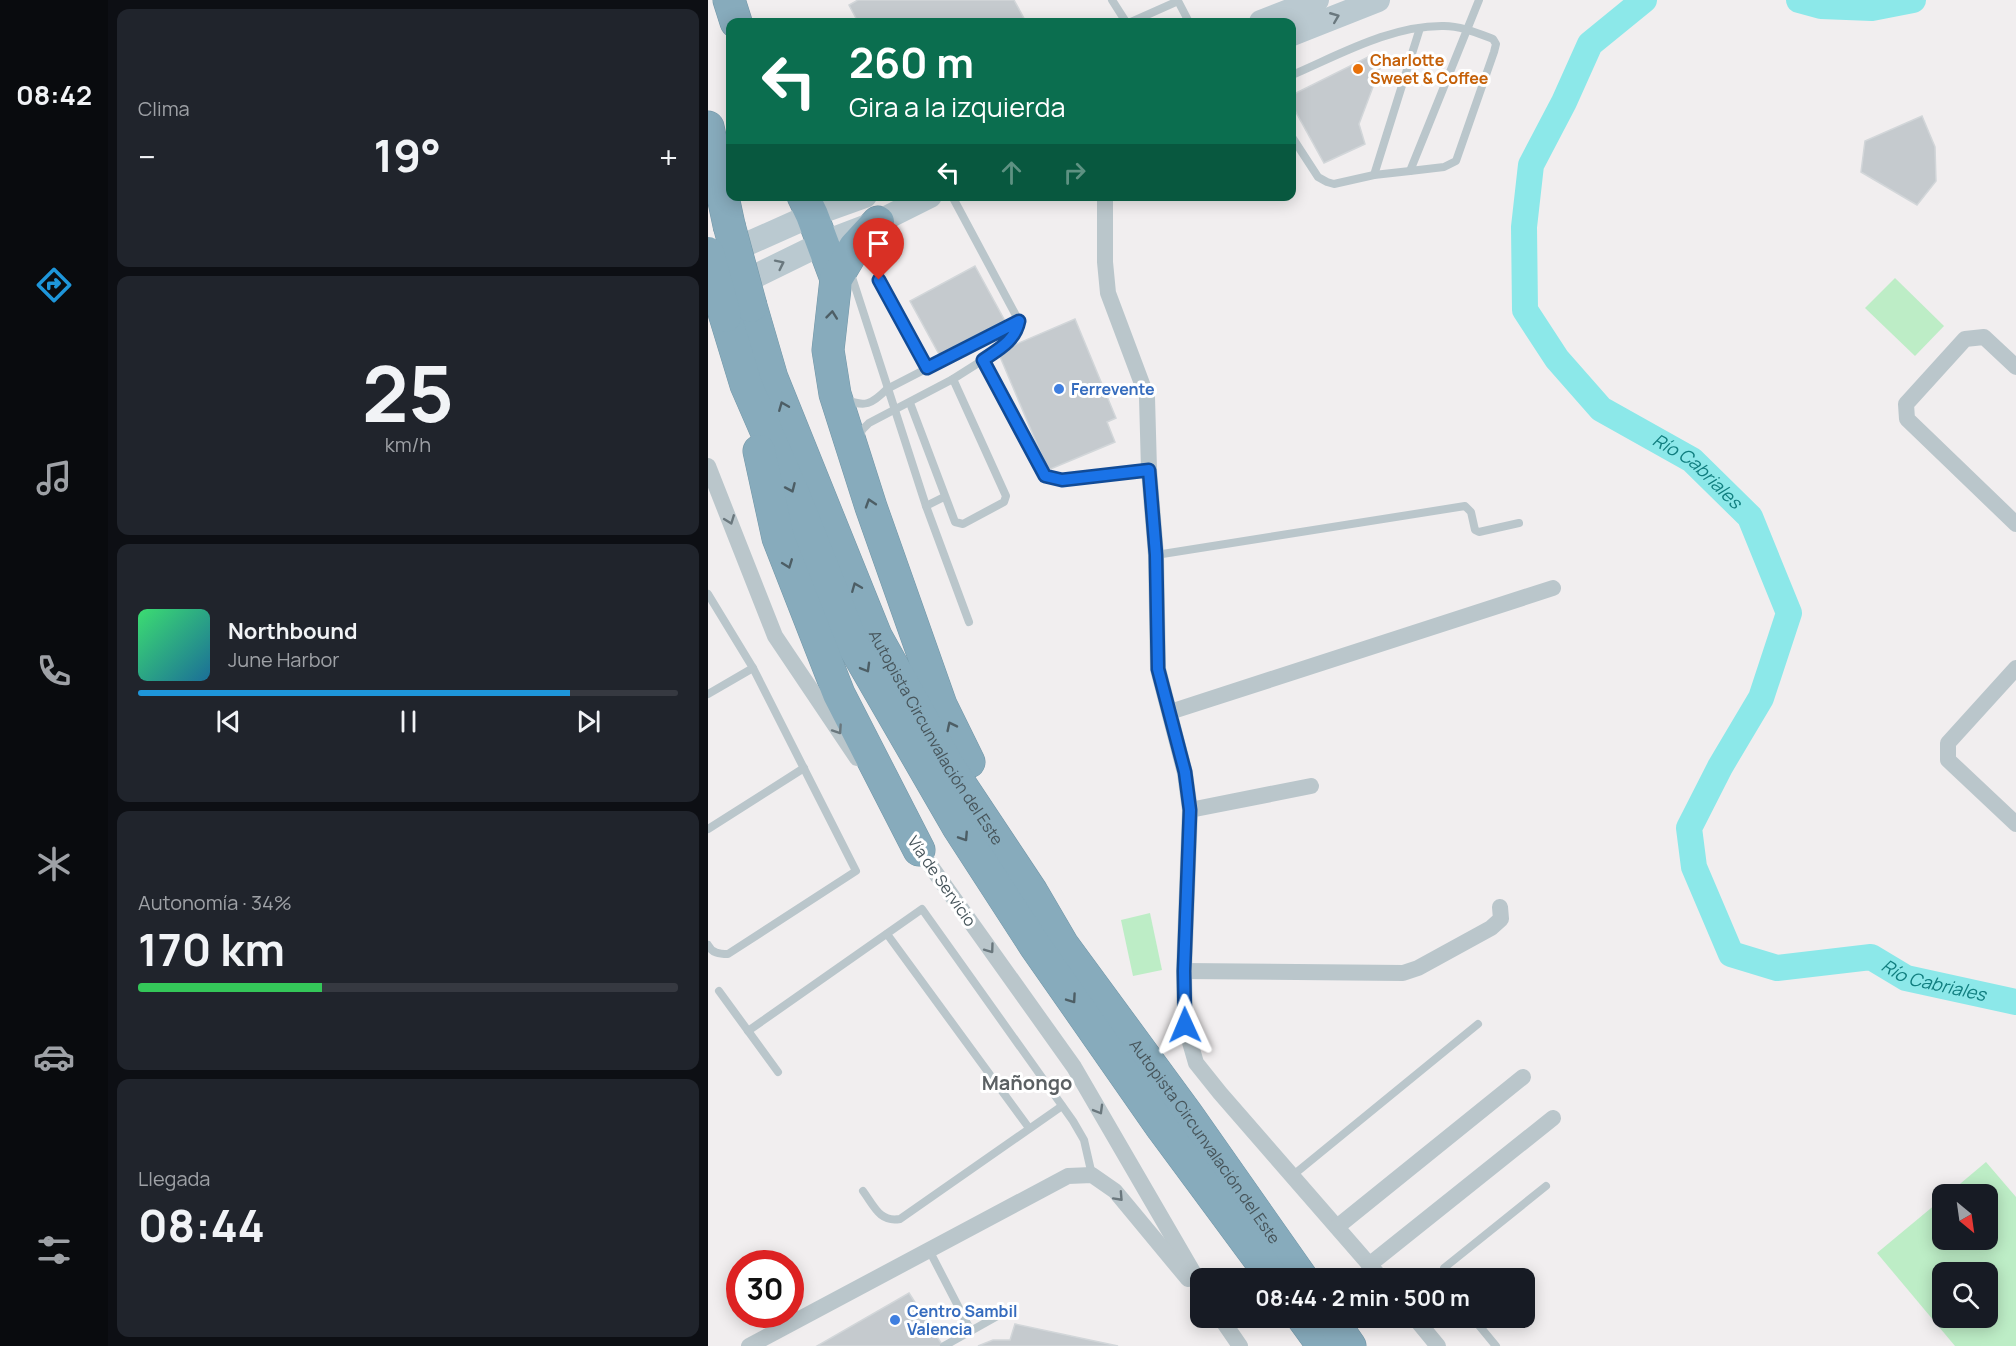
<!DOCTYPE html>
<html lang="es">
<head>
<meta charset="utf-8">
<style>
	body { margin:0; font-family:Manrope,sans-serif; background:#20242c; color:#f1f3f6; height:100vh; display:flex; flex-direction:column; font-size:22px; white-space:nowrap }
	* { box-sizing:border-box; margin:0 }
	p { font-size:20px; color:#9ea1a6 }
	.icon { flex:none; width:33px; height:33px; fill:none; stroke:currentColor; stroke-width:2; stroke-linecap:round; stroke-linejoin:round }
	.map { position:relative; flex:1; overflow:hidden }
	.side { display:flex; flex-direction:column; gap:9px; padding:9px; background:#0d0f14; width:600px }
	.side>* { flex:none }
	.banner { position:absolute; left:18px; top:18px; width:570px; height:183px; border-radius:12px; box-shadow:0 3px 15px #0003; background:#0b6e4f; color:#fff; overflow:hidden }
	.needle { width:39px; rotate:151deg }
	.fabs { position:absolute; left:1224px; top:1184px; display:grid; gap:12px }
	.fabs a { display:grid; place-items:center; width:66px; height:66px; border-radius:12px; background:#171b24; box-shadow:0 3px 15px #0003; font-size:30px }
	.speed { position:absolute; left:18px; top:1250px; display:flex; gap:12px; font-size:30px; font-weight:700; text-align:center }
	.speed>* { display:grid; place-content:center; width:78px; height:78px; border-radius:50%; background:#171b24; box-shadow:0 3px 15px #0003; line-height:1 }
	.speed .limit { border:9px solid #d22; background:#fff; color:#111 }
	.pin { position:absolute; display:grid; place-items:center; width:51px; height:51px; color:#fff; margin:-62px -26px; border-radius:50% 50% 50% 0; rotate:-45deg; box-shadow:0 0 6px #0007 }
	.pin .icon { rotate:45deg }
	.me { position:absolute; width:66px; margin:-33px; rotate:359deg; stroke-linejoin:round; filter:drop-shadow(0 0 4px #0008) }
	.turn { display:flex; align-items:center; gap:21px; height:126px; padding:0 24px; font-size:27px }
	.turn .icon { width:78px; height:78px; stroke-width:2.5 }
	.turn b { display:block; font-size:42px; line-height:51px }
	.lanes { display:flex; align-items:center; height:57px; padding:0 24px; background:#0003; justify-content:center; gap:30px; direction:ltr }
	.lanes .off { opacity:.35 }
	.big { font-size:45px; font-weight:700; line-height:1.1 }
	.side .card { flex:1; display:flex; flex-direction:column; justify-content:center; gap:9px; min-width:0; padding:0 21px; border-radius:12px; background:#20242c }
	.side .dial { align-items:center; gap:0 }
	.dial b { font-size:78px; line-height:1 }
	.song { display:flex; align-items:center; gap:18px }
	.cover { width:72px; height:72px; border-radius:9px; background:linear-gradient(135deg,hsl(140 70% 55%),hsl(200 70% 35%)) }
	.played { height:6px; border-radius:3px; background:linear-gradient(90deg,#1e96da 80%,#363941 80%) }
	.keys { display:flex; justify-content:space-around; direction:ltr }
	.heat { display:flex; justify-content:space-between; align-items:center; font-size:33px; direction:ltr }
	.charge { height:9px; border-radius:4px; background:linear-gradient(90deg,#34c759 34%,#363941 0) }
	.trip { position:absolute; left:482px; top:1268px; width:345px; height:60px; border-radius:12px; background:#171b24; box-shadow:0 3px 15px #0003; font-weight:700; line-height:60px; text-align:center }
	main { display:flex; flex:1; min-height:0 }
	.menu { display:flex; flex-direction:column; width:108px; justify-content:space-around; align-items:center; background:#090b0e; color:#9ea1a6 }
	.menu .icon { width:42px; height:42px }
	.menu .current { color:#1e96da }
	.menu b { font-size:27px; color:#f1f3f6 }
	.map>svg:first-child { display:block }
	.green { fill:#bdedc6; fill-rule:evenodd }
	.lines { fill:none; stroke-linecap:round; stroke-linejoin:round }
	.river { stroke:#8ce8e9; stroke-width:26 }
	.building { fill:#c5cace; stroke:#d2d6d9; stroke-width:1.5 }
	.highway-casing { stroke:#7296a7; stroke-width:33 }
	.lane { stroke:#bac6cb; stroke-width:8 }
	.street { stroke:#bac6cb; stroke-width:16 }
	.secondary { stroke:#bac9d0; stroke-width:24 }
	.highway { stroke:#87abbc; stroke-width:32 }
	.highway-bridge-casing { stroke:#7296a7; stroke-width:33; stroke-linecap:butt }
	.highway-bridge { stroke:#87abbc; stroke-width:32 }
	.oneway { stroke:#6a787e }
	.oneway2 { stroke:#4d5e65 }
	.oneway3 { stroke:#6a777d }
	.route-casing { stroke:#114b97; stroke-width:15 }
	.route { stroke:#1a73e8; stroke-width:10 }
	.food-dot { fill:#e8710a; stroke:#fff; stroke-width:2 }
	.shop-dot { fill:#3f7fe0; stroke:#fff; stroke-width:2 }
	.labels { text-anchor:middle; stroke-width:6; stroke-linejoin:round; paint-order:stroke }
	.food-label { font-size:16px; font-weight:bold; fill:#c56008; stroke:#fff; text-anchor:start }
	.shop-label { font-size:16px; font-weight:bold; fill:#366cbe; stroke:#fff; text-anchor:start }
	.street-label { font-size:16px; fill:#47555b; stroke:#fff }
	.water-label { font-size:18px; font-style:italic; fill:#107e7f; stroke:#fff }
	.quarter-label { font-size:20px; font-weight:bold; fill:#5b6063; stroke:#fff }
</style>
</head>
<body>
<main>
<nav class="menu">
<b>08:42</b>
<svg class="icon current" aria-label="directions" viewBox="0 0 24 24"><path d="M12 3l9 9-9 9-9-9zM9 14v-3h6M13 9l2 2-2 2"/></svg>
<svg class="icon" aria-label="music" viewBox="0 0 24 24"><path d="M9 18V5l10-2v13"/><circle cx="6" cy="18" r="3"/><circle cx="16" cy="16" r="3"/></svg>
<svg class="icon" aria-label="phone" viewBox="0 0 24 24"><path d="M5 4h4l2 5-3 2q2 4 5 5l2-3 5 2v4C11 20 4 13 5 4z"/></svg>
<svg class="icon" aria-label="climate" viewBox="0 0 24 24"><path d="M12 3v18M4 7l16 10M4 17L20 7"/></svg>
<svg class="icon" aria-label="car" viewBox="0 0 24 24"><path d="M5 17H2v-5l4-1 3-4h7l3 4 3 1v5h-3M9 17h6M6 11h13"/><circle cx="7" cy="17" r="2"/><circle cx="17" cy="17" r="2"/></svg>
<svg class="icon" aria-label="filters" viewBox="0 0 24 24"><path d="M4 7h16M4 17h16"/><circle cx="9" cy="7" r="2"/><circle cx="15" cy="17" r="2"/></svg>
</nav>
<section class="side">
<div class="card"><p>Clima</p>
<div class="heat"><a>−</a><b class="big">19°</b><a>+</a></div>
</div>
<div class="card dial"><b>25</b><p>km/h</p></div>
<div class="card">
<div class="song"><i class="cover"></i><div><b>Northbound</b><p>June Harbor</p></div></div>
<div class="played"></div>
<div class="keys"><svg class="icon" aria-label="previous" viewBox="0 0 24 24"><path d="M18 5L8 12l10 7zM5 5v14"/></svg><svg class="icon" aria-label="pause" viewBox="0 0 24 24"><path d="M8 5v14M16 5v14"/></svg><svg class="icon" aria-label="next" viewBox="0 0 24 24"><path d="M6 5l10 7-10 7zM19 5v14"/></svg></div>
</div>
<div class="card"><p>Autonomía · 34%</p><b class="big">170 km</b><div class="charge"></div></div>
<div class="card"><p>Llegada</p><b class="big">08:44</b></div>
</section>
<div class="map">
<svg width="1308" height="1346" viewBox="0 0 1308 1346">
	<rect width="100%" height="100%" fill="#f1eeef"/>
	<g class="green">
		<polygon points="1187,278 1236,326 1207,356 1157,308"/>
		<polygon points="442,913 454,970 425,976 413,920"/>
		<path d="M1278,1162l30,35v149h-61l-78,-93 65,-54v40h46v-45h-40zM1234,1272h46v45h-46z"/>
	</g>
	<g class="lines">
		<g class="river">
			<path id="s1" d="M936,0l-54,44 -26,58 -33,63 -7,62 1,83 32,49 44,50 91,51 58,57 39,96 -28,85 -41,69 -31,61 5,39 37,87 46,14 94,-11 35,21 110,24"/>
			<polyline points="1091,0 1113,6 1164,8 1205,0"/>
		</g>
	</g>
	<g class="building">
		<polygon points="150,0 306,0 318,22 150,22 141,5"/>
		<polygon points="670,52 674,63 651,124 657,144 616,163 584,105 584,95"/>
		<polygon points="1214,116 1227,147 1228,181 1209,205 1153,172 1157,141"/>
		<polygon points="267,266 297,321 232,356 202,301"/>
		<polygon points="367,319 408,418 399,422 407,442 340,470 290,352"/>
		<polygon points="201,1293 235,1346 109,1346"/>
		<polygon points="307,1324 410,1346 270,1346 285,1340 302,1340"/>
	</g>
	<g class="lines">
		<g class="highway-casing">
			<g id="highway">
				<polyline points="21,0 28,22"/>
				<polyline points="0,127 21,225"/>
				<polyline points="95,196 104,215 128,279"/>
				<polyline points="170,222 147,247 128,279 120,350 127,394 163,507 233,705 261,762"/>
				<path id="s2" d="M43,306l21,72 104,258 73,131 83,125 31,53 124,169 115,164"/>
				<polyline points="17,316 38,385 88,500 146,647 250,827 327,946 454,1128 565,1278"/>
				<polyline points="51,451 70,538 131,694 211,850"/>
				<polyline points="594,1317 615,1346"/>
				<polyline points="622,1317 642,1346"/>
			</g>
		</g>
		<g class="lane">
			<polyline points="404,0 418,22"/>
			<polyline points="423,22 470,1 481,22"/>
			<path d="M584,75c47,-20 99,-50 152,-49 17,0 33,7 49,13l3,5 -2,8 -38,109 -12,6 -34,4 69,-171"/>
			<polyline points="584,137 610,177 619,182 626,184 666,175 702,171"/>
			<polyline points="666,175 712,28"/>
			<polyline points="171,255 169,266 171,280 219,368"/>
			<polyline points="142,271 218,506 261,622"/>
			<polyline points="275,360 337,476 354,480 441,470"/>
			<path d="M137,399c20,9 27,5 42,-10l132,-68"/>
			<polyline points="202,403 247,522 255,524 296,502 298,496 245,379"/>
			<polyline points="152,437 154,430 161,423 245,379 275,360 303,340 309,333 311,321 244,196"/>
			<polyline points="218,506 236,497"/>
			<polyline points="448,555 757,506 763,512 767,530 771,532 811,523"/>
			<path d="M0,594l45,74 103,203 -128,83c-9,0 -16,-1 -20,-9"/>
			<polyline points="0,694 45,668"/>
			<polyline points="0,829 96,768"/>
			<polyline points="179,934 321,1128"/>
			<polyline points="11,991 70,1072"/>
			<polyline points="40,1031 214,909 365,1121 376,1140 384,1175"/>
			<polyline points="584,1176 770,1024"/>
			<path d="M155,1191c11,15 17,32 37,28l162,-113"/>
			<polyline points="221,1250 263,1331"/>
			<polyline points="734,1278 736,1268 838,1186"/>
			<polyline points="764,1317 788,1346"/>
			<polyline points="236,1346 293,1314"/>
		</g>
		<g class="street">
			<polyline points="397,196 397,262 400,293 439,397 441,470 448,555 450,669 477,773 482,810 476,971 477,1025 488,1063 512,1093 673,1278"/>
			<polyline points="1308,367 1276,337 1257,339 1198,404 1199,419 1308,524"/>
			<polyline points="0,466 67,636 149,758"/>
			<polyline points="1308,668 1240,743 1240,760 1308,824"/>
			<polyline points="462,712 845,588"/>
			<polyline points="482,810 603,786"/>
			<polyline points="207,844 366,1067 492,1284"/>
			<polyline points="476,971 695,973 710,968 783,928 793,919 792,907"/>
			<polyline points="629,1227 815,1077"/>
			<polyline points="661,1265 845,1118"/>
			<polyline points="512,1317 532,1346"/>
			<polyline points="706,1317 730,1346"/>
			<polyline points="41,1346 360,1176 384,1175 407,1191 480,1279"/>
		</g>
		<g class="secondary">
			<polyline points="553,22 609,0"/>
			<polyline points="584,34 670,0"/>
			<polyline points="12,256 104,215 157,196"/>
			<polyline points="21,289 115,243 170,222 222,196"/>
		</g>
		<use href="#highway" class="highway"/>
		<g class="highway-bridge-casing">
			<g id="highway-bridge">
				<polyline points="21,225 43,306"/>
				<polyline points="0,253 17,316"/>
			</g>
		</g>
		<use href="#highway-bridge" class="highway-bridge"/>
	</g>
	<defs><path id="oneway-chevron" d="M-2-3.5L2.5 0L-2 3.5" fill="none" stroke-width="1.6" stroke-linecap="round" stroke-linejoin="round" transform="scale(1.5)"/></defs>
	<g class="oneway">
		<use href="#oneway-chevron" transform="translate(627 17) rotate(-22)"/>
		<use href="#oneway-chevron" transform="translate(72 264) rotate(-26)"/>
	</g>
	<g class="oneway2">
		<use href="#oneway-chevron" transform="translate(124 315) rotate(-84)"/>
		<use href="#oneway-chevron" transform="translate(75 406) rotate(-112)"/>
		<use href="#oneway-chevron" transform="translate(83 488) rotate(66)"/>
		<use href="#oneway-chevron" transform="translate(162 503) rotate(-108)"/>
		<use href="#oneway-chevron" transform="translate(80 564) rotate(69)"/>
		<use href="#oneway-chevron" transform="translate(148 587) rotate(-112)"/>
		<use href="#oneway-chevron" transform="translate(158 668) rotate(60)"/>
		<use href="#oneway-chevron" transform="translate(243 726) rotate(-116)"/>
		<use href="#oneway-chevron" transform="translate(256 837) rotate(57)"/>
		<use href="#oneway-chevron" transform="translate(364 999) rotate(55)"/>
	</g>
	<g class="oneway3">
		<use href="#oneway-chevron" transform="translate(22 520) rotate(69)"/>
		<use href="#oneway-chevron" transform="translate(130 730) rotate(56)"/>
		<use href="#oneway-chevron" transform="translate(282 949) rotate(54)"/>
		<use href="#oneway-chevron" transform="translate(391 1110) rotate(60)"/>
		<use href="#oneway-chevron" transform="translate(411 1197) rotate(47)"/>
	</g>
	<g class="lines">
		<g class="route-casing">
			<path id="route" d="M171,280l48,88 92,-47c-4,20 -20,28 -36,39l62,116 17,4 87,-10 7,85 2,114 27,103 5,38 -6,161 1,54"/>
		</g>
		<use href="#route" class="route"/>
	</g>
	<circle class="food-dot" cx="650" cy="69" r="6"/>
	<g class="shop-dot">
		<circle cx="351" cy="389" r="6"/>
		<circle cx="187" cy="1320" r="6"/>
	</g>
	<g class="labels">
		<g class="food-label">
			<text x="662" y="66">Charlotte<tspan x="662" dy="18">Sweet &amp; Coffee</tspan></text>
		</g>
		<g class="shop-label">
			<text x="363" y="395">Ferrevente</text>
			<text x="199" y="1317">Centro Sambil<tspan x="199" dy="18">Valencia</tspan></text>
		</g>
		<g class="street-label">
			<text dy="6" stroke="none"><textPath href="#s2" startOffset="471">Autopista Circunvalación del Este</textPath></text>
			<text transform="translate(234 881) rotate(55)" y="6">Vía de Servicio</text>
			<text dy="6" stroke="none"><textPath href="#s2" startOffset="957">Autopista Circunvalación del Este</textPath></text>
		</g>
		<g class="water-label">
			<text dy="6" stroke="none"><textPath href="#s1" startOffset="590">Río Cabriales</textPath></text>
			<text dy="6" stroke="none"><textPath href="#s1" startOffset="1347">Río Cabriales</textPath></text>
		</g>
		<g class="quarter-label">
			<text x="319" y="1090">Mañongo</text>
		</g>
	</g>
</svg>
<div class="fabs">
<a><svg class="needle" viewBox="-14 -14 28 28"><path d="M0-13l5 13h-10z" fill="#e53935"/><path d="M0 13l5-13h-10z" fill="#9ea1a6"/></svg></a>
<a><svg class="icon" aria-label="search" viewBox="0 0 24 24"><circle cx="10" cy="10" r="6"/><path d="M15 15l6 6"/></svg></a>
</div>
<div class="speed"><div class="limit">30</div></div>
<div class="pin" style="left:171px;top:280px;background:#d93025"><svg class="icon" aria-label="arrive" viewBox="0 0 24 24"><path d="M6 21V4h12l-3 4 3 4H6"/></svg></div>
<svg class="me" style="left:477px;top:1025px" viewBox="-20 -20 40 40"><path d="M0-17L14 15 0 8-14 15z" fill="#1a73e8" stroke="#fff" stroke-width="4"/></svg>
<div class="trip">08:44 · 2 min · 500 m</div>
<div class="banner">
<div class="turn"><svg class="icon" aria-label="left" viewBox="0 0 24 24"><path d="M17 20v-9H6M10 6l-5 5 5 5"/></svg><div><b>260 m</b>Gira a la izquierda</div></div>
<div class="lanes"><svg class="icon" aria-label="left" viewBox="0 0 24 24"><path d="M17 20v-9H6M10 6l-5 5 5 5"/></svg><svg class="icon off" aria-label="ahead" viewBox="0 0 24 24"><path d="M12 20V5M6 11l6-6 6 6"/></svg><svg class="icon off" aria-label="right" viewBox="0 0 24 24"><path d="M7 20v-9h11M14 6l5 5-5 5"/></svg></div>
</div>
</div>
</main>
</body>
</html>
